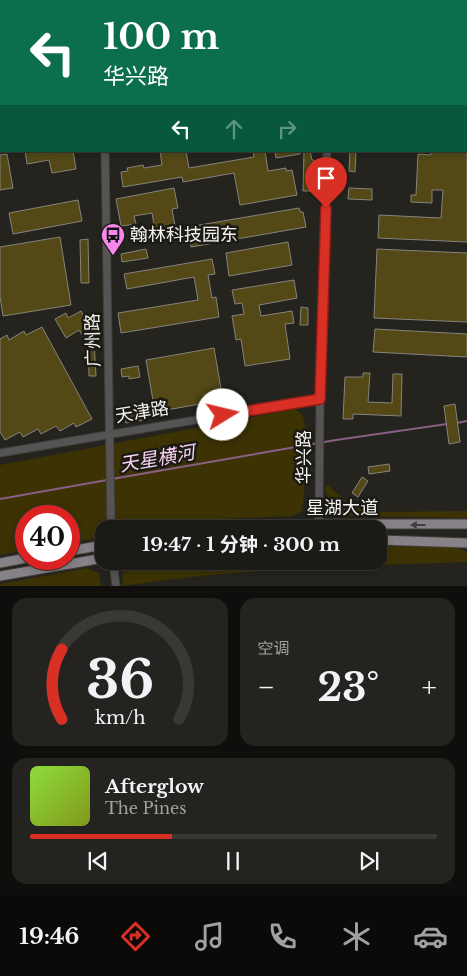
<!DOCTYPE html>
<html lang="zh">
<head>
<meta charset="utf-8">
<style>
	body { margin:0; font-family:"Libre Baskerville","Noto Sans SC",serif; background:#24231f; color:#f1f3f6; height:100vh; display:flex; flex-direction:column; font-size:19px; white-space:nowrap }
	* { box-sizing:border-box; margin:0 }
	p { font-size:16px; color:#a0a1a1 }
	.icon { flex:none; width:28px; height:28px; fill:none; stroke:currentColor; stroke-width:2; stroke-linecap:round; stroke-linejoin:round }
	.map { position:relative; height:586px; overflow:hidden }
	.drawer { display:flex; flex-direction:column; gap:12px; padding:12px; background:#0f0e0c; flex:1 }
	.drawer>* { flex:none }
	.guide { position:absolute; left:0px; top:0px; width:468px; height:152px; box-shadow:0 2px 8px #0003,0 0 0 1px #393835; background:#0b6e4f; color:#fff; overflow:hidden }
	.speed { position:absolute; left:15px; top:505px; display:flex; gap:10px; font-size:25px; font-weight:700; text-align:center }
	.speed>* { display:grid; place-content:center; width:65px; height:65px; border-radius:50%; background:#1b1a16; box-shadow:0 2px 8px #0003,0 0 0 1px #393835; line-height:1 }
	.speed .limit { border:8px solid #d22; background:#fff; color:#111 }
	.pin { position:absolute; display:grid; place-items:center; width:42px; height:42px; color:#fff; margin:-51px -21px; border-radius:50% 50% 50% 0; rotate:-45deg; box-shadow:0 0 5px #0007 }
	.pin .icon { rotate:45deg }
	.me { position:absolute; width:55px; margin:-28px; rotate:81deg; stroke-linejoin:round; filter:drop-shadow(0 0 4px #0008) }
	.turn { display:flex; align-items:center; gap:18px; height:105px; padding:0 20px; font-size:22px }
	.turn .icon { width:65px; height:65px; stroke-width:2.5 }
	.turn b { display:block; font-size:35px; line-height:42px }
	.lanes { display:flex; align-items:center; height:48px; padding:0 20px; background:#0003; justify-content:center; gap:25px; direction:ltr }
	.lanes .off { opacity:.35 }
	.big { font-size:38px; font-weight:700; line-height:1.1 }
	.drawer .tile { flex:1; display:flex; flex-direction:column; justify-content:center; gap:8px; min-width:0; padding:0 18px; border-radius:15px; background:#24231f }
	.drawer .dial { align-items:center; gap:0 }
	.dial svg { height:130px; overflow:visible; fill:none; stroke:#393835; stroke-width:7; stroke-linecap:round; text-anchor:middle }
	.dial text { fill:#f1f3f6; stroke:none }
	.song { display:flex; align-items:center; gap:15px }
	.cover { width:60px; height:60px; border-radius:8px; background:linear-gradient(135deg,hsl(90 70% 55%),hsl(70 70% 35%)) }
	.played { height:5px; border-radius:2px; background:linear-gradient(90deg,#d93025 35%,#393835 35%) }
	.keys { display:flex; justify-content:space-around; direction:ltr }
	.heat { display:flex; justify-content:space-between; align-items:center; font-size:28px; direction:ltr }
	.drawer .tiles { flex:1; display:grid; gap:12px; grid-template-columns:1fr 1fr }
	.tile:last-child { grid-column:span 2 }
	.trip { position:absolute; left:95px; top:520px; width:292px; height:50px; border-radius:15px; background:#1b1a16; box-shadow:0 2px 8px #0003,0 0 0 1px #393835; font-weight:700; line-height:50px; text-align:center }
	.tab-bar { display:flex; height:80px; justify-content:space-around; align-items:center; background:#0b0a09; color:#a0a1a1 }
	.tab-bar .icon { width:35px; height:35px }
	.tab-bar .on { color:#d93025 }
	.tab-bar b { font-size:22px; color:#f1f3f6 }
	.map>svg:first-child { display:block }
	.green { fill:#3c3204 }
	.lines { fill:none; stroke-linecap:round; stroke-linejoin:round }
	.stream { stroke:#8a5f85; stroke-width:2 }
	.building { fill:#534816; stroke:#85847d }
	.minor-casing { stroke:#41403b; stroke-width:8 }
	.tertiary-casing { stroke:#41403b; stroke-width:9 }
	.primary-casing { stroke:#41403b; stroke-width:11 }
	.minor { stroke:#565355; stroke-width:5.5 }
	.tertiary { stroke:#565355; stroke-width:7 }
	.primary { stroke:#878287; stroke-width:9 }
	.oneway { fill:#413e3c }
	.route-casing { stroke:#8d1f18; stroke-width:12 }
	.route { stroke:#d93025; stroke-width:9 }
	.labels { text-anchor:middle; stroke-width:5; stroke-linejoin:round; paint-order:stroke }
	.poi-label { font-size:18px; fill:#f4f3f0; stroke:#1b1a14; text-anchor:start }
	.street-label { font-size:18px; fill:#f4f3f0; stroke:#1b1a14 }
	.water-label { font-size:19px; font-style:italic; fill:#f8d3f2; stroke:#1b1a14 }
</style>
</head>
<body>
<div class="map">
<svg width="467" height="586" viewBox="0 0 467 586">
	<rect width="100%" height="100%" fill="#24231e"/>
	<g class="green">
		<path d="M295,409c4,3 7,4 8,8 6,16 3,78 -2,95l-9,4 -93,4 -51,9h-44v8l-35,6v-27h-43v34l-26,5v-90z"/>
		<path d="M328,485l21,19 21,3 7,5 90,-1v7l-121,-2c-10,-7 -20,-16 -21,-29z"/>
		<path d="M379,546l76,1 12,5v10c-115,4 -231,6 -344,24 -1,-11 -1,-20 10,-25h246z"/>
		<polygon points="87,568 99,573 101,586 0,586 0,584"/>
	</g>
	<g class="lines">
		<g class="stream">
			<polyline points="324,1 331,0"/>
			<polyline points="0,60 1,60"/>
			<polyline points="457,423 467,421"/>
			<polyline points="112,479 336,440 447,424"/>
			<polyline points="0,499 107,480"/>
		</g>
	</g>
	<g class="building">
		<polygon points="25,151 73,151 76,169 52,173 49,160 27,164"/>
		<polygon points="160,151 186,151 189,168 254,157 253,151 265,151 268,171 286,168 286,171 292,170 297,195 240,205 234,173 183,182 182,177 123,187 121,172 128,171 127,168 143,165 144,168 162,165"/>
		<polygon points="275,151 300,151 300,154 276,158"/>
		<polygon points="304,151 310,151 312,160 314,160 313,191 303,191"/>
		<polygon points="350,151 356,151 355,172 349,171"/>
		<polygon points="431,151 467,151 467,242 378,238 379,215 441,218 443,190 432,190 432,203 411,202 411,195 416,195 418,154 431,155"/>
		<polygon points="7,154 13,188 0,190 0,155"/>
		<polygon points="174,188 178,208 172,209 176,232 156,236 152,213 134,216 136,224 121,226 116,199"/>
		<polygon points="349,188 372,189 372,200 348,199"/>
		<polygon points="78,200 82,221 13,234 9,213"/>
		<polygon points="299,208 300,212 303,212 306,227 191,247 188,227"/>
		<polygon points="60,237 71,305 3,316 0,297 0,247"/>
		<polygon points="88,239 89,283 81,283 80,240"/>
		<polygon points="288,242 292,265 229,276 226,253"/>
		<polygon points="146,249 148,258 122,262 121,254"/>
		<polygon points="377,249 467,253 467,322 374,318"/>
		<polygon points="212,259 215,274 208,275 212,298 216,297 219,317 121,333 118,313 198,300 194,277 127,289 124,274"/>
		<polygon points="294,280 297,298 259,305 261,316 292,311 294,323 285,324 290,359 245,366 241,339 236,340 232,316 244,314 242,303 235,304 232,290"/>
		<polygon points="301,307 308,308 308,325 300,325"/>
		<polygon points="81,311 93,333 84,338 79,330 66,338 55,319 66,313 68,318"/>
		<polygon points="42,327 92,419 76,427 74,423 60,431 56,426 41,434 38,429 23,437 20,432 5,440 0,432 0,339 7,335 9,340 24,331 26,335"/>
		<polygon points="375,329 467,334 467,357 373,352"/>
		<polygon points="88,341 94,341 96,376 89,376"/>
		<polygon points="214,348 223,400 155,412 146,360"/>
		<polygon points="138,366 140,377 129,379 129,376 122,377 121,369"/>
		<polygon points="363,373 370,373 368,402 392,403 393,374 402,374 401,416 353,414 353,419 343,419 345,377 363,377"/>
		<polygon points="455,404 460,442 449,444 444,406"/>
		<polygon points="141,407 144,420 126,423 123,410"/>
		<polygon points="389,464 390,471 369,474 368,467"/>
		<polygon points="362,477 368,481 358,497 352,493"/>
	</g>
	<g class="lines">
		<g class="minor-casing">
			<polyline id="minor" points="466,86 467,86"/>
		</g>
		<g class="tertiary-casing">
			<g id="tertiary">
				<polyline points="100,0 100,1"/>
				<polyline points="0,137 1,137"/>
				<polyline points="105,151 111,529"/>
				<polyline points="0,453 320,399"/>
				<polyline points="319,524 320,399 327,151"/>
				<polyline points="113,561 116,586"/>
			</g>
		</g>
		<g class="primary-casing">
			<g id="primary">
				<polyline points="217,529 319,524 467,524"/>
				<polyline points="379,540 467,543"/>
				<polyline points="69,551 104,545"/>
				<polyline points="0,563 26,558"/>
				<polyline points="0,576 104,558"/>
			</g>
		</g>
		<use href="#minor" class="minor"/>
		<use href="#tertiary" class="tertiary"/>
		<use href="#primary" class="primary"/>
	</g>
	<defs><path id="oneway-solid" d="M-6-.8H1V-3.2L6.5 0L1 3.2V.8H-6Z" transform="scale(1.25)"/></defs>
	<use class="oneway" href="#oneway-solid" transform="translate(418 525) rotate(-180)"/>
	<g class="lines">
		<g class="route-casing">
			<polyline id="route" points="223,415 320,399 326,208"/>
		</g>
		<use href="#route" class="route"/>
	</g>
	<defs>
		<g id="bus-pin" transform="scale(1.25)"><path d="M0 17L-7.5 6A9.5 9.5 0 1 1 7.5 6Z" fill="#f788eb" stroke="#1b1a14"/><path d="M-5-6H5V4H4V6H2V4H-2V6H-4V4H-5ZM-3.5-4V0h7V-4ZM-3.5 1.2v1.5H-2V1.2ZM2 1.2v1.5H3.5V1.2Z" fill="#111"/></g>
	</defs>
	<g fill-rule="evenodd">
		<use href="#bus-pin" x="113" y="235"/>
	</g>
	<g class="labels">
		<g class="poi-label">
			<text x="130" y="241">翰林科技园东</text>
		</g>
		<g class="street-label">
			<text transform="translate(93 340) rotate(-91)" y="6">广州路</text>
			<text transform="translate(142 412) rotate(-9)" y="6">天津路</text>
			<text transform="translate(304 457) rotate(-90)" y="6">华兴路</text>
			<text x="342" y="514">星湖大道</text>
		</g>
		<g class="water-label">
			<text transform="translate(157 458) rotate(-10)" y="7">天星横河</text>
		</g>
	</g>
</svg>
<div class="speed"><div class="limit">40</div></div>
<div class="pin" style="left:326px;top:208px;background:#d93025"><svg class="icon" aria-label="arrive" viewBox="0 0 24 24"><path d="M6 21V4h12l-3 4 3 4H6"/></svg></div>
<svg class="me" style="left:223px;top:415px" viewBox="-20 -20 40 40"><circle r="19" fill="#fff"/><path d="M0-13L10 11 0 6-10 11z" fill="#d93025"/></svg>
<div class="trip">19:47 · 1 分钟 · 300 m</div>
<div class="guide">
<div class="turn"><svg class="icon" aria-label="left" viewBox="0 0 24 24"><path d="M17 20v-9H6M10 6l-5 5 5 5"/></svg><div><b>100 m</b>华兴路</div></div>
<div class="lanes"><svg class="icon" aria-label="left" viewBox="0 0 24 24"><path d="M17 20v-9H6M10 6l-5 5 5 5"/></svg><svg class="icon off" aria-label="ahead" viewBox="0 0 24 24"><path d="M12 20V5M6 11l6-6 6 6"/></svg><svg class="icon off" aria-label="right" viewBox="0 0 24 24"><path d="M7 20v-9h11M14 6l5 5-5 5"/></svg></div>
</div>
</div>
<section class="drawer">
<div class="tiles">
<div class="tile dial"><svg viewBox="0 0 100 80">
<path d="M14 69A42 42 0 1 1 86 69"/>
<path d="M14 69A42 42 0 0 1 14 26" stroke="#d93025"/>
<text x="50" y="56" font-size="32" font-weight="700">36</text>
<text x="50" y="72" font-size="11">km/h</text>
</svg></div>
<div class="tile"><p>空调</p>
<div class="heat"><a>−</a><b class="big">23°</b><a>+</a></div>
</div>
<div class="tile">
<div class="song"><i class="cover"></i><div><b>Afterglow</b><p>The Pines</p></div></div>
<div class="played"></div>
<div class="keys"><svg class="icon" aria-label="previous" viewBox="0 0 24 24"><path d="M18 5L8 12l10 7zM5 5v14"/></svg><svg class="icon" aria-label="pause" viewBox="0 0 24 24"><path d="M8 5v14M16 5v14"/></svg><svg class="icon" aria-label="next" viewBox="0 0 24 24"><path d="M6 5l10 7-10 7zM19 5v14"/></svg></div>
</div>
</div>
</section>
<nav class="tab-bar">
<b>19:46</b>
<svg class="icon on" aria-label="directions" viewBox="0 0 24 24"><path d="M12 3l9 9-9 9-9-9zM9 14v-3h6M13 9l2 2-2 2"/></svg>
<svg class="icon" aria-label="music" viewBox="0 0 24 24"><path d="M9 18V5l10-2v13"/><circle cx="6" cy="18" r="3"/><circle cx="16" cy="16" r="3"/></svg>
<svg class="icon" aria-label="phone" viewBox="0 0 24 24"><path d="M5 4h4l2 5-3 2q2 4 5 5l2-3 5 2v4C11 20 4 13 5 4z"/></svg>
<svg class="icon" aria-label="climate" viewBox="0 0 24 24"><path d="M12 3v18M4 7l16 10M4 17L20 7"/></svg>
<svg class="icon" aria-label="car" viewBox="0 0 24 24"><path d="M5 17H2v-5l4-1 3-4h7l3 4 3 1v5h-3M9 17h6M6 11h13"/><circle cx="7" cy="17" r="2"/><circle cx="17" cy="17" r="2"/></svg>
</nav>
</body>
</html>
